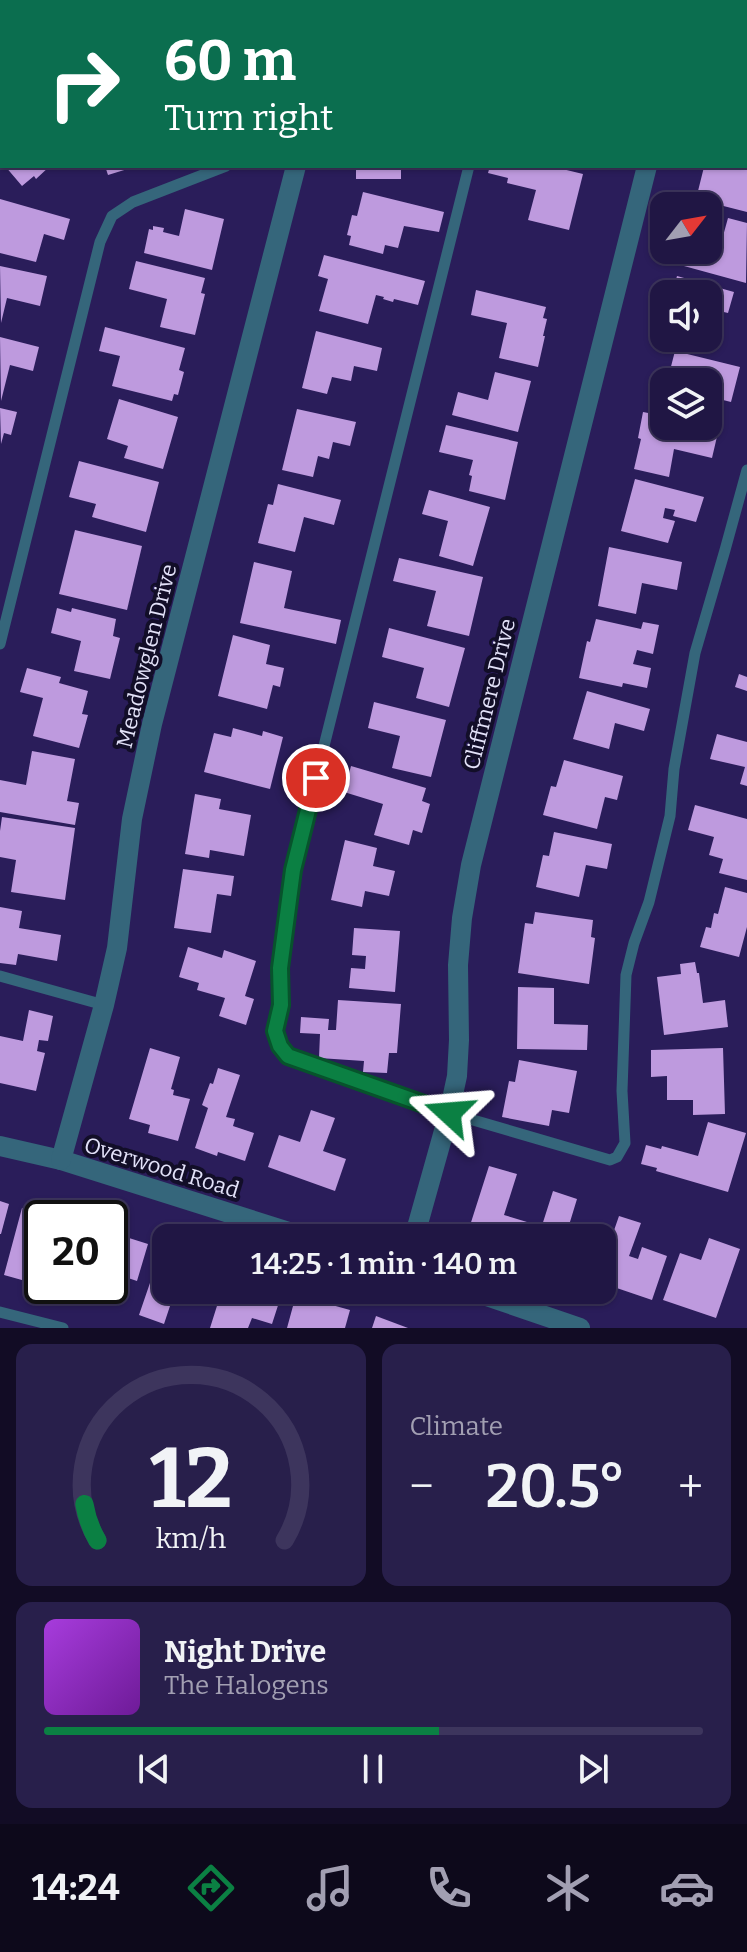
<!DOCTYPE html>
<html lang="en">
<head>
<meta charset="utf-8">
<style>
	body { margin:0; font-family:Bitter,serif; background:#281f4b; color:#f1f3f6; height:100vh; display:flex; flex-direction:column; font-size:30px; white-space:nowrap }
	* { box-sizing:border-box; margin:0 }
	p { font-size:26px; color:#a29fb2 }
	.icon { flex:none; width:44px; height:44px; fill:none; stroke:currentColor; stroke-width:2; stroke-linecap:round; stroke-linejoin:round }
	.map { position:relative; height:1328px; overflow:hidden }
	.drawer { display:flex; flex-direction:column; gap:16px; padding:16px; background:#120c25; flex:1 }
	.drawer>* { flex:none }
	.hud { position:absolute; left:0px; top:0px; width:748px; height:168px; box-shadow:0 2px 6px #0004,0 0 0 2px #3d355d; background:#0b6e4f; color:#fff; overflow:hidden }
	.needle { width:52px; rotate:59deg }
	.buttons { position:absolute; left:650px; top:192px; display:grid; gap:16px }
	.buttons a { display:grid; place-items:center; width:72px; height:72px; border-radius:16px; background:#201644; box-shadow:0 2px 6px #0004,0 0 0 2px #3d355d; font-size:40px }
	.speed { position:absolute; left:24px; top:1200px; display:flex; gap:16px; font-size:40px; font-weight:700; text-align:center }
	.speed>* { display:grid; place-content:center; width:104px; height:104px; border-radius:50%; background:#201644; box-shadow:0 2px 6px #0004,0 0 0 2px #3d355d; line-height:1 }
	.speed .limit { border:4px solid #111; border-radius:12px; background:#fff; color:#111 }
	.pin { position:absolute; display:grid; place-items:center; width:68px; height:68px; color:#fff; margin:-34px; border:4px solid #fff; border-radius:50%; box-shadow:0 2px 8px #0007 }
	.me { position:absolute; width:88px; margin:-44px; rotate:289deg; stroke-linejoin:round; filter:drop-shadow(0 0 6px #0008) }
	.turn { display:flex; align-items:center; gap:28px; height:168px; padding:0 32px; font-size:36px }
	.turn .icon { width:104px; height:104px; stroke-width:2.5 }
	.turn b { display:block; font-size:56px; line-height:68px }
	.big { font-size:60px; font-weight:600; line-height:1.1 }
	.drawer .card { flex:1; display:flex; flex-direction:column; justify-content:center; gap:12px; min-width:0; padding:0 28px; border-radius:16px; background:#281f4b }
	.drawer .dial { align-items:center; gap:0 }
	.dial svg { height:208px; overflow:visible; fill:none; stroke:#3d355d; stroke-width:7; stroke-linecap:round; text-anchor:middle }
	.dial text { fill:#f1f3f6; stroke:none }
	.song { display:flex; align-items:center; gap:24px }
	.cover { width:96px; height:96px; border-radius:12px; background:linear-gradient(135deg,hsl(280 70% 55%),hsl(280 70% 35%)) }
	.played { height:8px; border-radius:4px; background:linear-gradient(90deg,#0b8043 60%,#3d355d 60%) }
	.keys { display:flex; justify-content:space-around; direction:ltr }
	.heat { display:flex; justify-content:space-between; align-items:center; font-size:44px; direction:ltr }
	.drawer .tiles { flex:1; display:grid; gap:16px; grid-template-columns:1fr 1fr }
	.card:last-child { grid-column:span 2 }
	.trip { position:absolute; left:152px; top:1224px; width:464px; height:80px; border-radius:16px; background:#201644; box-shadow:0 2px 6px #0004,0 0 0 2px #3d355d; font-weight:600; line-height:80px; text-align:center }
	.tab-bar { display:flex; height:128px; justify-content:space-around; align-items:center; background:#0d091b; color:#a29fb2 }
	.tab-bar .icon { width:56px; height:56px }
	.tab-bar .active { color:#0b8043 }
	.tab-bar b { font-size:36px; color:#f1f3f6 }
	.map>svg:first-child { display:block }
	.building { fill:#be9ade }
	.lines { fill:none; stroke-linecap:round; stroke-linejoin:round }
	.lane { stroke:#35667b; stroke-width:11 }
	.street { stroke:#35667b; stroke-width:20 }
	.route-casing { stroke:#07532c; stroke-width:20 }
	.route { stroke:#0b8043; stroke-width:14 }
	.labels { text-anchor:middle; stroke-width:8; stroke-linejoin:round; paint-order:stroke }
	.street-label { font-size:22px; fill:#e3e2f9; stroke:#120e28 }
</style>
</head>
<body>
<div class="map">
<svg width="747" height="1328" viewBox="0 0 747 1328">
	<rect width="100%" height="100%" fill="#2a1d5a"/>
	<g class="building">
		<polygon points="5,166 50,166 36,179 34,176 22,186"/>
		<polygon points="105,166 133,166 134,167 108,175"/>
		<rect x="356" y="166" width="45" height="13"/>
		<polygon points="490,166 550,166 583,174 569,230 528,220 536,190 507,183 508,178 488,173"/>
		<polygon points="714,166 747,166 747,212 696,199 704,167 713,169"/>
		<polygon points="363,192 444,212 439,232 404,226 398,248 385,245 383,254 349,245 351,236 347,235 352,215 357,216"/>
		<polygon points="0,199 70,219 64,240 44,234 36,262 0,253"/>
		<polygon points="185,209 224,219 212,270 144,253 149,229 153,230 153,226 164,228 163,232 179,236"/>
		<polygon points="728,218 747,223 746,283 673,263 677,250 708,250 708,219 719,222 716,235 723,236"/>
		<polygon points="324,255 425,281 418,305 394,299 393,302 383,299 384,297 376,295 368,324 319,311 328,279 318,276"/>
		<polygon points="136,261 205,278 201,293 205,294 195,335 160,327 167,299 129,289"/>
		<polygon points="0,266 47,276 40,306 7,298 1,323"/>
		<polygon points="677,276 734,292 728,313 711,309 708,317 708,294 672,294"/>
		<polygon points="476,290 546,307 543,318 547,319 543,336 545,336 538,367 499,358 507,323 471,315"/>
		<polygon points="708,320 724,325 718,348 686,339 708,338"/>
		<polygon points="105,327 185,348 179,370 184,372 178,395 174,394 172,401 112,386 120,356 99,351"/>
		<polygon points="316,331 382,348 377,371 354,366 351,381 332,377 327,394 302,388"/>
		<polygon points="0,337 39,347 33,371 10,365 1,401"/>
		<polygon points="675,351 740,367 731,402 723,400 721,407 708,403 708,382 667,382"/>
		<polygon points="495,372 531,381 518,432 452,415 458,392 488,400"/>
		<polygon points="119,399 178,417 163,469 124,458 128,446 107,439"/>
		<polygon points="0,408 17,412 11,435 4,433 1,444"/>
		<polygon points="297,409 356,422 350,446 333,442 329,459 318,456 313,477 282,470"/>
		<polygon points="643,412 664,416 664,426 709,426 719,428 712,458 674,449 669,477 634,469 641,439 638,438"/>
		<polygon points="446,425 518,442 505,500 469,491 472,476 469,475 473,460 439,452"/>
		<polygon points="79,461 159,482 146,532 92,517 96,504 69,497"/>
		<polygon points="635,479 704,497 696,522 673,516 675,510 665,508 663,518 675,521 668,543 621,531"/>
		<polygon points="278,484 341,500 334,525 304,517 295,552 258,543 268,504 273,505"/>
		<polygon points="429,490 490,507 473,566 439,556 448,521 422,514"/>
		<polygon points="75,530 142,546 127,610 59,594"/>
		<polygon points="609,547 682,562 677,590 642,583 636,614 598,606"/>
		<polygon points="399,558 483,577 469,636 427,626 436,591 393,581"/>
		<polygon points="254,562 292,571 284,608 341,620 336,644 240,623"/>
		<polygon points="57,608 71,612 72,608 116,619 113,636 120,638 110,679 74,671 81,641 51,633"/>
		<polygon points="596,619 641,629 643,622 659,625 653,654 637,650 633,664 651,668 647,688 623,683 622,687 579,678 587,641 590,642"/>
		<polygon points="389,628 465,648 449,707 416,698 424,668 382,657"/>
		<polygon points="233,635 270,645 266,664 284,668 280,687 273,685 267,709 218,696"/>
		<polygon points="27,668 61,677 59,683 88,691 82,714 88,715 79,748 33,736 43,698 20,692"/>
		<polygon points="739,674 747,677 747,691 735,687"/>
		<polygon points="587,691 650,709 644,731 615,723 609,749 573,739"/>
		<polygon points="374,702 446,720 431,777 392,768 400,736 368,728"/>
		<polygon points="233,728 262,736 263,731 283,737 270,789 204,772 214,733 231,737"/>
		<polygon points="717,734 747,742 747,786 740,784 745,767 710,759"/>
		<polygon points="32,751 75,759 67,801 79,803 75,825 0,812 0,780 26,785"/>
		<polygon points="564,760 623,776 617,800 605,797 597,829 543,815 551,786 556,787"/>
		<polygon points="351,766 426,788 422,801 430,804 422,833 413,830 409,845 374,835 383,804 344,792"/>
		<polygon points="195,794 221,799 219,809 251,815 244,856 210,850 209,858 185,854"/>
		<polygon points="695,805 747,819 747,880 719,873 723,859 709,855 714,837 688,830"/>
		<polygon points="2,817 75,828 65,900 11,892 16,860 0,857 0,831"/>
		<polygon points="554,832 612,844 607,869 586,865 579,897 536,887 543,855 549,856"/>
		<polygon points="345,840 377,848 373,866 395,871 389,896 365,891 362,907 331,900"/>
		<polygon points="183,869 234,876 231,896 217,894 211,933 174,928"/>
		<polygon points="725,887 747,893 747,927 739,957 700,947 706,927 711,928 714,913 718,914"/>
		<polygon points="0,907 22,911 19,928 61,935 57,961 18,954 16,965 0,963"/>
		<polygon points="535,912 593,920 591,937 595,938 589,984 518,973 525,923 533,924"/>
		<polygon points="354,928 400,931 395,992 349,988 351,968 365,969 366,956 352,955"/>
		<polygon points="188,947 222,958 224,950 256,961 245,996 254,999 246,1025 219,1016 225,998 197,990 199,983 179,977"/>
		<polygon points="695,962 697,973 699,973 703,1003 725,1000 728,1027 664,1035 657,977 681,974 680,964"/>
		<polygon points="518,987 554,988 554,1024 588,1025 587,1050 517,1049"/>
		<polygon points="338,1000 401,1004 397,1053 389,1053 387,1073 363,1072 364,1061 319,1058 320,1034 300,1033 301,1017 329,1019 328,1030 336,1030"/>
		<polygon points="29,1010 53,1016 48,1041 39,1040 37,1051 45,1053 36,1091 0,1083 0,1036 23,1041"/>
		<polygon points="150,1048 180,1057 171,1089 174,1090 173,1095 190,1099 178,1141 148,1133 150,1125 129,1119"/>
		<polygon points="723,1048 725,1114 693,1115 693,1100 667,1100 667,1076 651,1077 651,1050"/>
		<polygon points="519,1060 577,1071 569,1113 552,1110 549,1126 502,1117 509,1081 515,1082"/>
		<polygon points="218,1068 240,1075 226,1117 235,1119 233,1126 254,1133 245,1161 218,1152 217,1156 195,1148 208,1108 202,1105 210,1083 213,1084"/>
		<polygon points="311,1110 335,1118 323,1151 346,1159 335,1191 268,1167 279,1135 300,1142"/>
		<polygon points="708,1122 746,1133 728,1192 656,1171 657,1168 641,1164 646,1145 661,1149 662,1146 698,1156"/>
		<polygon points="489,1166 517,1174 504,1215 527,1222 522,1238 466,1238"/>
		<polygon points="553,1191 577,1199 566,1235 574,1238 538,1238"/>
		<polygon points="0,1201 9,1204 1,1234 0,1234"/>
		<polygon points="22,1208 57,1217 42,1218 42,1270 33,1268 29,1282 4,1275"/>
		<polygon points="619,1216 641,1223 629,1256 638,1259 642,1247 667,1256 652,1300 602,1283 602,1265"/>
		<polygon points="110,1232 148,1244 137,1281 119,1275 115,1290 110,1288"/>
		<polygon points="709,1238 740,1249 716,1318 663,1300 680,1253 701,1260"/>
		<polygon points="163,1245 166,1246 166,1290 210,1290 205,1305 174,1294 164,1324 139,1315"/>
		<polygon points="74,1286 102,1286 97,1302 72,1294"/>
		<polygon points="222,1290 283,1290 272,1324 252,1318 248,1328 210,1328"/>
		<polygon points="296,1295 350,1310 345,1328 287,1328"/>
		<polygon points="376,1316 408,1328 372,1328"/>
	</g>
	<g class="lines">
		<g class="lane">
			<polyline points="746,141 747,141"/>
			<polyline points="469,166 293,870 280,968 281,1005 275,1031 280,1046 288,1056 449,1113 610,1160 617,1157 625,1143 622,1091 626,975 634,943 649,902 670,816 674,769 695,653 725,550 747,470"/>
			<polyline points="0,644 100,242 112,216 133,202 226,166"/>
			<polyline points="0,976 104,1005"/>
			<polyline points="0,1312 63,1328"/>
		</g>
		<g class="street">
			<polyline points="260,0 260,2"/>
			<polyline points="205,2 209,0"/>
			<polyline points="690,2 690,0"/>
			<polyline points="0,63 2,64"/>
			<polyline points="0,1146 61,1160 308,1238"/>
			<polyline points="61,1160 104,1005 117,948 132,819 152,724 296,166"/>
			<polyline points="414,1238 449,1113 457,1076 459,1040 458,965 462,918 471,865 647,166"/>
			<polyline points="469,1290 580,1328"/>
		</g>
	</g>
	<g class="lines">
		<g class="route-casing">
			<polyline id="route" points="316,778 293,870 280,968 281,1005 275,1031 280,1046 288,1056 449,1113"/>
		</g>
		<use href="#route" class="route"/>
	</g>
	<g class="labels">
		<g class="street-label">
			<text transform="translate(146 656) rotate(-76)" y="8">Meadowglen Drive</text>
			<text transform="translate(489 694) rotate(-76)" y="8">Cliffmere Drive</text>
			<text transform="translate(162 1167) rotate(17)" y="8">Overwood Road</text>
		</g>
	</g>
</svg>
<div class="buttons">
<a><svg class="needle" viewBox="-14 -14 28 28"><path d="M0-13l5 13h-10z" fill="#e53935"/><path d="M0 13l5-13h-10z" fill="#a29fb2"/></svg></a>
<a><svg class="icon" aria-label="sound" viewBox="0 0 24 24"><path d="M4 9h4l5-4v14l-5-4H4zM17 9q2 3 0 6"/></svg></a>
<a><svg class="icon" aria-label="layers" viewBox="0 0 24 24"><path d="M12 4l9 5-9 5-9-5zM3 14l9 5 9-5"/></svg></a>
</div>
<div class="speed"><div class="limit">20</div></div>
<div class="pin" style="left:316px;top:778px;background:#d93025"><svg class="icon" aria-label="arrive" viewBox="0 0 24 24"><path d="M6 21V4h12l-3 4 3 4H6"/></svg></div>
<svg class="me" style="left:449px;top:1113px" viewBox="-20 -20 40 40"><path d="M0-17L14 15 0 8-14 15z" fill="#0b8043" stroke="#fff" stroke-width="4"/></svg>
<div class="trip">14:25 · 1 min · 140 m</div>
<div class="hud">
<div class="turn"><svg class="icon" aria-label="right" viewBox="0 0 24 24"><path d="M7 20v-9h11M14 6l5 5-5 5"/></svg><div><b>60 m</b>Turn right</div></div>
</div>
</div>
<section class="drawer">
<div class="tiles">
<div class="card dial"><svg viewBox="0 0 100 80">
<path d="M14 69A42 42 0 1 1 86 69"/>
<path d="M14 69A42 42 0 0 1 9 55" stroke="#0b8043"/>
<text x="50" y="56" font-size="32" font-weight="700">12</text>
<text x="50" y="72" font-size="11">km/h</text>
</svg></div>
<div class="card"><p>Climate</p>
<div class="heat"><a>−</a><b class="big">20.5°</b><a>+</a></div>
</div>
<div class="card">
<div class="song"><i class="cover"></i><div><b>Night Drive</b><p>The Halogens</p></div></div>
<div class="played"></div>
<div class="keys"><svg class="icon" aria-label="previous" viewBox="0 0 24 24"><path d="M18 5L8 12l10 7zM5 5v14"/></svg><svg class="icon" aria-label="pause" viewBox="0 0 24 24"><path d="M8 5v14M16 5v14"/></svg><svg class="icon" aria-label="next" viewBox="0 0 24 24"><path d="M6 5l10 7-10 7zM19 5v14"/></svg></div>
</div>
</div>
</section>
<nav class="tab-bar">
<b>14:24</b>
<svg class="icon active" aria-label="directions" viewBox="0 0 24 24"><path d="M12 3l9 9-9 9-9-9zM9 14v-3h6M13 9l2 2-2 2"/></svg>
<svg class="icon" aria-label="music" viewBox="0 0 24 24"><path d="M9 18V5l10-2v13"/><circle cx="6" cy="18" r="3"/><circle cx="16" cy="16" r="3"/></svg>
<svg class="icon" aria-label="phone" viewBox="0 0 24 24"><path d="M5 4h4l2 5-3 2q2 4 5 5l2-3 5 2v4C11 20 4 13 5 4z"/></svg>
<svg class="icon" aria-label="climate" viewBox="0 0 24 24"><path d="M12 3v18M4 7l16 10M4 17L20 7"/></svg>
<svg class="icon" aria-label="car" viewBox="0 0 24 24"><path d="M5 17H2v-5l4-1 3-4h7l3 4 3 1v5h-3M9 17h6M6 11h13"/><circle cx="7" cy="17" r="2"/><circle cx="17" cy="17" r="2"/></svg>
</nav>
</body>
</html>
